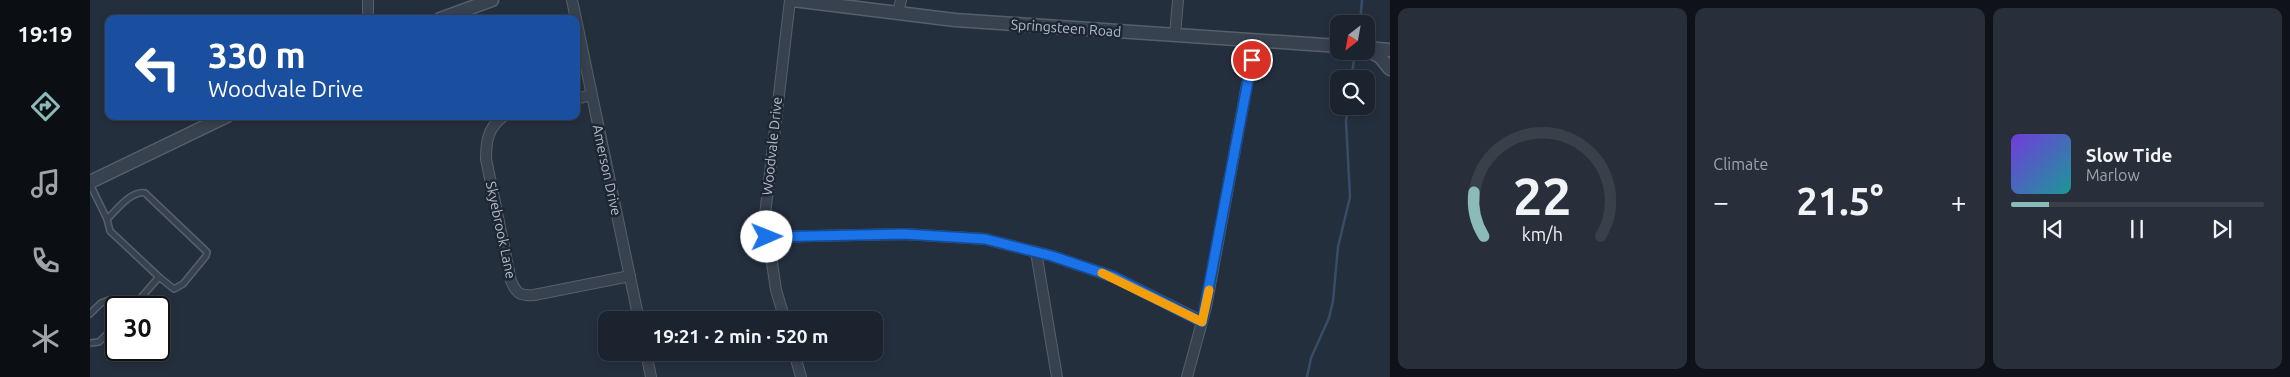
<!DOCTYPE html>
<html lang="en">
<head>
<meta charset="utf-8">
<style>
	body { margin:0; font-family:Ubuntu,sans-serif; background:#282f3a; color:#f1f3f6; height:100vh; display:flex; flex-direction:column; font-size:19px; white-space:nowrap }
	* { box-sizing:border-box; margin:0 }
	p { font-size:16px; color:#a0a4aa }
	.icon { flex:none; width:28px; height:28px; fill:none; stroke:currentColor; stroke-width:2; stroke-linecap:round; stroke-linejoin:round }
	.map { position:relative; flex:1; overflow:hidden }
	.panel { display:flex; flex-direction:column; gap:8px; padding:8px; background:#0f1319; width:900px }
	.panel>* { flex:none }
	.banner { position:absolute; left:15px; top:15px; width:475px; height:105px; border-radius:10px; box-shadow:0 2px 8px #0003,0 0 0 1px #39404a; background:#1a4fa0; color:#fff; overflow:hidden }
	.needle { width:32px; rotate:211deg }
	.tools { position:absolute; left:1240px; top:15px; display:grid; gap:10px }
	.tools a { display:grid; place-items:center; width:45px; height:45px; border-radius:10px; background:#1b232e; box-shadow:0 2px 8px #0003,0 0 0 1px #39404a; font-size:25px }
	.speed { position:absolute; left:15px; top:296px; display:flex; gap:10px; font-size:25px; font-weight:700; text-align:center }
	.speed>* { display:grid; place-content:center; width:65px; height:65px; border-radius:50%; background:#1b232e; box-shadow:0 2px 8px #0003,0 0 0 1px #39404a; line-height:1 }
	.speed .limit { border:2px solid #111; border-radius:8px; background:#fff; color:#111 }
	.pin { position:absolute; display:grid; place-items:center; width:42px; height:42px; color:#fff; margin:-21px; border:2px solid #fff; border-radius:50%; box-shadow:0 1px 5px #0007 }
	.me { position:absolute; width:55px; margin:-28px; rotate:89deg; stroke-linejoin:round; filter:drop-shadow(0 0 4px #0008) }
	.turn { display:flex; align-items:center; gap:18px; height:105px; padding:0 20px; font-size:22px }
	.turn .icon { width:65px; height:65px; stroke-width:2.5 }
	.turn b { display:block; font-size:35px; line-height:42px }
	.big { font-size:38px; font-weight:700; line-height:1.1 }
	.panel .card { flex:1; display:flex; flex-direction:column; justify-content:center; gap:8px; min-width:0; padding:0 18px; border-radius:10px; background:#282f3a }
	.panel .dial { align-items:center; gap:0 }
	.dial svg { height:130px; overflow:visible; fill:none; stroke:#39404a; stroke-width:7; stroke-linecap:round; text-anchor:middle }
	.dial text { fill:#f1f3f6; stroke:none }
	.song { display:flex; align-items:center; gap:15px }
	.cover { width:60px; height:60px; border-radius:8px; background:linear-gradient(135deg,hsl(260 70% 55%),hsl(180 70% 35%)) }
	.played { height:5px; border-radius:2px; background:linear-gradient(90deg,#8bbbb9 15%,#39404a 15%) }
	.keys { display:flex; justify-content:space-around; direction:ltr }
	.heat { display:flex; justify-content:space-between; align-items:center; font-size:28px; direction:ltr }
	.panel .tiles { flex:1; display:grid; gap:8px; grid-template-columns:repeat(3,1fr) }
	.trip { position:absolute; left:508px; top:311px; width:285px; height:50px; border-radius:10px; background:#1b232e; box-shadow:0 2px 8px #0003,0 0 0 1px #39404a; font-weight:700; line-height:50px; text-align:center }
	main { display:flex; flex:1; min-height:0 }
	.dock { display:flex; flex-direction:column; width:90px; justify-content:space-around; align-items:center; background:#0b0e12; color:#a0a4aa }
	.dock .icon { width:35px; height:35px }
	.dock .on { color:#8bbbb9 }
	.dock b { font-size:22px; color:#f1f3f6 }
	.map>svg:first-child { display:block }
	.lines { fill:none; stroke-linecap:round; stroke-linejoin:round }
	.stream { stroke:#394c67; stroke-width:2.5 }
	.service-casing { stroke:#565f6c; stroke-width:8 }
	.minor-casing { stroke:#565f6c; stroke-width:12 }
	.tertiary-casing { stroke:#565f6c; stroke-width:15 }
	.service { stroke:#38414e; stroke-width:5 }
	.minor { stroke:#38414e; stroke-width:10 }
	.tertiary { stroke:#38414e; stroke-width:12 }
	.route-casing { stroke:#114b97; stroke-width:12 }
	.route { stroke:#1a73e8; stroke-width:9 }
	.slow { stroke:#f59e0b; stroke-width:9 }
	.labels { text-anchor:middle; stroke-width:5; stroke-linejoin:round; paint-order:stroke }
	.street-label { font-size:14px; fill:#b4bcc9; stroke:#1d2633 }
</style>
</head>
<body>
<main>
<nav class="dock">
<b>19:19</b>
<svg class="icon on" aria-label="directions" viewBox="0 0 24 24"><path d="M12 3l9 9-9 9-9-9zM9 14v-3h6M13 9l2 2-2 2"/></svg>
<svg class="icon" aria-label="music" viewBox="0 0 24 24"><path d="M9 18V5l10-2v13"/><circle cx="6" cy="18" r="3"/><circle cx="16" cy="16" r="3"/></svg>
<svg class="icon" aria-label="phone" viewBox="0 0 24 24"><path d="M5 4h4l2 5-3 2q2 4 5 5l2-3 5 2v4C11 20 4 13 5 4z"/></svg>
<svg class="icon" aria-label="climate" viewBox="0 0 24 24"><path d="M12 3v18M4 7l16 10M4 17L20 7"/></svg>
</nav>
<div class="map">
<svg width="1300" height="377" viewBox="0 0 1300 377">
	<rect width="100%" height="100%" fill="#242f3e"/>
	<g class="lines">
		<g class="stream">
			<polyline points="1270,24 1272,0"/>
			<polyline points="1261,79 1264,60"/>
			<polyline points="1217,377 1221,358 1239,318 1243,301 1248,247 1260,197 1256,121 1258,106"/>
		</g>
		<g class="service-casing">
			<g id="service">
				<path d="M0,184l17,35c10,-9 23,-28 38,-26l62,59 -1,4 -23,28 -9,5 -15,-12 -27,31"/>
				<polyline points="17,219 20,231 69,277"/>
				<polyline points="0,314 11,303 19,300 27,308"/>
				<polyline points="0,343 9,342 26,325"/>
			</g>
		</g>
		<g class="minor-casing">
			<g id="minor">
				<polyline points="278,0 278,19"/>
				<polyline points="482,0 486,19"/>
				<polyline points="808,13 811,0"/>
				<polyline points="486,19 549,320"/>
				<polyline points="1085,35 1088,0"/>
				<polyline points="486,99 501,95"/>
				<path d="M414,116c-16,11 -18,25 -18,43l25,122c6,13 9,15 23,14l96,-19"/>
				<polyline points="677,237 814,234 895,239 962,256 1024,277 1112,321"/>
				<polyline points="946,252 967,377"/>
				<polyline points="695,320 686,290 675,215 700,0"/>
				<polyline points="556,352 561,377"/>
				<polyline points="704,352 711,377"/>
				<polyline points="1097,377 1116,307 1165,41"/>
			</g>
		</g>
		<g class="tertiary-casing">
			<g id="tertiary">
				<polyline points="703,0 865,20 1249,46"/>
				<polyline points="350,19 402,0"/>
				<polyline points="1278,48 1300,50"/>
				<polyline points="1276,49 1290,57 1300,69"/>
				<polyline points="0,182 137,116"/>
			</g>
		</g>
		<use href="#service" class="service"/>
		<use href="#minor" class="minor"/>
		<use href="#tertiary" class="tertiary"/>
	</g>
	<g class="lines">
		<g class="route-casing">
			<polyline id="route" points="677,237 814,234 895,239 962,256 1024,277 1112,322 1162,60"/>
		</g>
		<use href="#route" class="route"/>
		<polyline class="slow" points="1012,273 1112,322 1119,290"/>
	</g>
	<g class="labels">
		<g class="street-label">
			<text transform="translate(976 28) rotate(4)" y="5">Springsteen Road</text>
			<text transform="translate(682 146) rotate(-84)" y="5">Woodvale Drive</text>
			<text transform="translate(517 170) rotate(78)" y="5">Amerson Drive</text>
			<text transform="translate(411 230) rotate(78)" y="5">Skyebrook Lane</text>
		</g>
	</g>
</svg>
<div class="tools">
<a><svg class="needle" viewBox="-14 -14 28 28"><path d="M0-13l5 13h-10z" fill="#e53935"/><path d="M0 13l5-13h-10z" fill="#a0a4aa"/></svg></a>
<a><svg class="icon" aria-label="search" viewBox="0 0 24 24"><circle cx="10" cy="10" r="6"/><path d="M15 15l6 6"/></svg></a>
</div>
<div class="speed"><div class="limit">30</div></div>
<div class="pin" style="left:1162px;top:60px;background:#d93025"><svg class="icon" aria-label="arrive" viewBox="0 0 24 24"><path d="M6 21V4h12l-3 4 3 4H6"/></svg></div>
<svg class="me" style="left:677px;top:237px" viewBox="-20 -20 40 40"><circle r="19" fill="#fff"/><path d="M0-13L10 11 0 6-10 11z" fill="#1a73e8"/></svg>
<div class="trip">19:21 · 2 min · 520 m</div>
<div class="banner">
<div class="turn"><svg class="icon" aria-label="left" viewBox="0 0 24 24"><path d="M17 20v-9H6M10 6l-5 5 5 5"/></svg><div><b>330 m</b>Woodvale Drive</div></div>
</div>
</div>
<section class="panel">
<div class="tiles">
<div class="card dial"><svg viewBox="0 0 100 80">
<path d="M14 69A42 42 0 1 1 86 69"/>
<path d="M14 69A42 42 0 0 1 8 42" stroke="#8bbbb9"/>
<text x="50" y="56" font-size="32" font-weight="700">22</text>
<text x="50" y="72" font-size="11">km/h</text>
</svg></div>
<div class="card"><p>Climate</p>
<div class="heat"><a>−</a><b class="big">21.5°</b><a>+</a></div>
</div>
<div class="card">
<div class="song"><i class="cover"></i><div><b>Slow Tide</b><p>Marlow</p></div></div>
<div class="played"></div>
<div class="keys"><svg class="icon" aria-label="previous" viewBox="0 0 24 24"><path d="M18 5L8 12l10 7zM5 5v14"/></svg><svg class="icon" aria-label="pause" viewBox="0 0 24 24"><path d="M8 5v14M16 5v14"/></svg><svg class="icon" aria-label="next" viewBox="0 0 24 24"><path d="M6 5l10 7-10 7zM19 5v14"/></svg></div>
</div>
</div>
</section>
</main>
</body>
</html>
